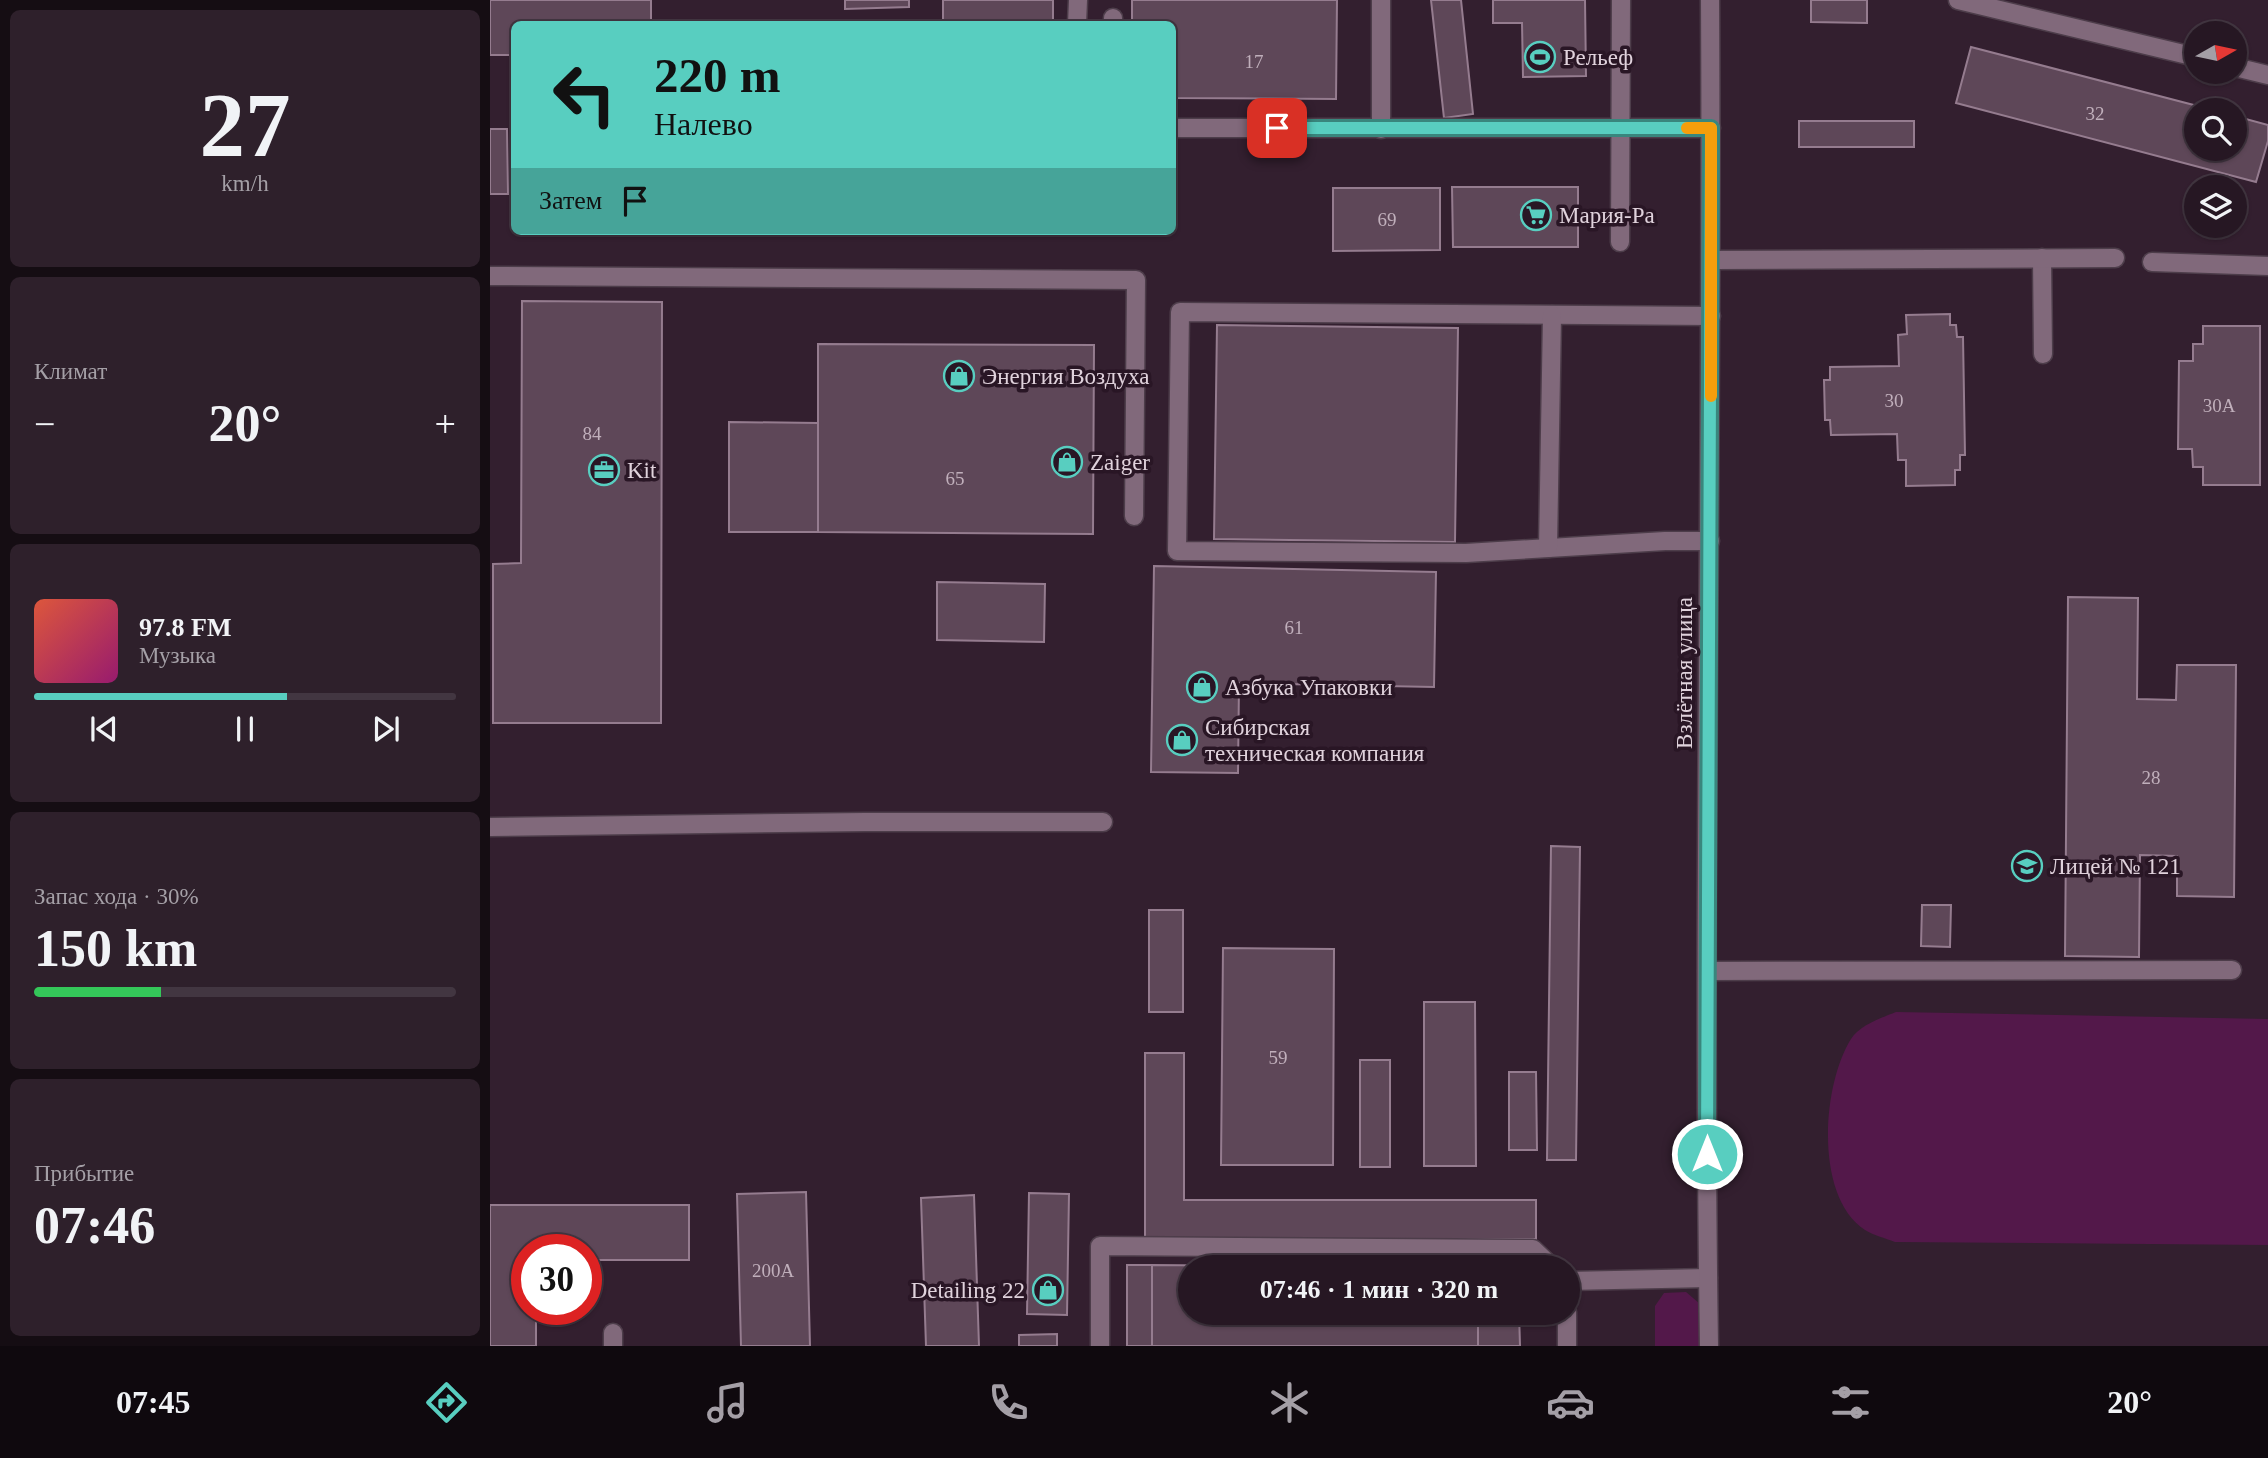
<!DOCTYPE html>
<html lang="ru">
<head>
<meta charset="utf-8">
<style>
	body { margin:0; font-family:"Times New Roman",serif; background:#2e202b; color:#f1f3f6; height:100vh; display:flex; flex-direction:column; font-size:26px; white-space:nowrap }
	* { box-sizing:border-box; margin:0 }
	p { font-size:23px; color:#a49fa6 }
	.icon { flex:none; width:38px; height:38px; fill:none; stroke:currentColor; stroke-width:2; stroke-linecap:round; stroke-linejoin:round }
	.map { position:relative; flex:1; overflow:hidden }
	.details { display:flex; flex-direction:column; gap:10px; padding:10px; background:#150d13; width:490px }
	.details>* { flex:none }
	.guide { position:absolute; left:21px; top:21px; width:665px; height:214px; border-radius:10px; box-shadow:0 2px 5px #0004,0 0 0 2px #423641; background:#58cec0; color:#111; overflow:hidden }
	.needle { width:46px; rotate:81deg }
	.buttons { position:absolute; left:1694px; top:21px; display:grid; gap:14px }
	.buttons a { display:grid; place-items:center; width:63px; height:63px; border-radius:50%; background:#261723; box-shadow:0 2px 5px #0004,0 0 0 2px #423641; font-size:35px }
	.speed { position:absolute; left:21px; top:1234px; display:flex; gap:14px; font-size:35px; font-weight:700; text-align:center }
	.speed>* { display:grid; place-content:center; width:91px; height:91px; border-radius:50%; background:#261723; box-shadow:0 2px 5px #0004,0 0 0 2px #423641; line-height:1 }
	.speed .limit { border:10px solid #d22; background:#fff; color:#111 }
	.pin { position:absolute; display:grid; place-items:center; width:60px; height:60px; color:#fff; margin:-30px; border-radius:14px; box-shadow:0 4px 10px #0006 }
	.me { position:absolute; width:77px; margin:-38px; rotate:0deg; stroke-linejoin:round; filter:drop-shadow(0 0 5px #0008) }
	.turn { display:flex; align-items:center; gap:24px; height:147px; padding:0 28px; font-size:32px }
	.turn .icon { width:91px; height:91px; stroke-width:2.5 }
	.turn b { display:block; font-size:49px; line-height:60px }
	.then { display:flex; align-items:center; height:66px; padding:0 28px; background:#0003; gap:14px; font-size:26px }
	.big { font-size:52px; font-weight:800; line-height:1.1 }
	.details .card { flex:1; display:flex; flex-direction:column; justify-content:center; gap:10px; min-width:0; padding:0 24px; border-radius:10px; background:#2e202b }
	.details .dial { align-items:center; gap:0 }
	.dial b { font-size:91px; line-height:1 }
	.song { display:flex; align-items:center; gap:21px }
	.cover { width:84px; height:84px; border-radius:10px; background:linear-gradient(135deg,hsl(10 70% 55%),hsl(320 70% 35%)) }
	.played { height:7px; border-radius:4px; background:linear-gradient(90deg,#58cec0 60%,#423641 60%) }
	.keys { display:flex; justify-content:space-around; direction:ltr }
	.heat { display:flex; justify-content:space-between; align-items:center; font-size:38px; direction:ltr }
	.charge { height:10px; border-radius:5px; background:linear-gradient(90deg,#34c759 30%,#423641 0) }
	.trip { position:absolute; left:688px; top:1255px; width:402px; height:70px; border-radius:35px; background:#261723; box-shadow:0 2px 5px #0004,0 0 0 2px #423641; font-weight:800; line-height:70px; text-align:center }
	.menu { display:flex; height:112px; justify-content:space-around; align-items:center; background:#0f090e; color:#a49fa6 }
	.menu .icon { width:49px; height:49px }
	.menu .selected { color:#58cec0 }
	.menu b { font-size:32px; color:#f1f3f6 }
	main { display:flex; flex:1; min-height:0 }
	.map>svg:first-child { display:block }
	.green { fill:#53184a }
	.building { fill:#5e4758; stroke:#957c8f; stroke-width:2 }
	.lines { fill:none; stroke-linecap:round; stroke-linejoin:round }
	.minor-casing { stroke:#4d3d4a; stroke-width:21 }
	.minor { stroke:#81697b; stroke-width:18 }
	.route-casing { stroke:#39867d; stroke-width:18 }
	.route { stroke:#58cec0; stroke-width:12 }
	.slow { stroke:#f59e0b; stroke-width:12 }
	.labels { text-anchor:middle; stroke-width:7; stroke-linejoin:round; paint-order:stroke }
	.number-label { font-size:19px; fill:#c0afbb }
	.poi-label { font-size:23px; fill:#e0d2dc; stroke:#291625; text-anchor:start }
	.street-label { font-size:23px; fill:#e0d2dc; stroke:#291625 }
</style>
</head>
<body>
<main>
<section class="details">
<div class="card dial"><b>27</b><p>km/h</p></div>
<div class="card"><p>Климат</p>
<div class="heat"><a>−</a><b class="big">20°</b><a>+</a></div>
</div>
<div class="card">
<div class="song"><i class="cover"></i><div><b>97.8 FM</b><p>Музыка</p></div></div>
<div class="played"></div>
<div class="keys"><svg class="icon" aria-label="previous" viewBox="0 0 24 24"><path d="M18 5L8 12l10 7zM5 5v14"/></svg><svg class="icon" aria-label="pause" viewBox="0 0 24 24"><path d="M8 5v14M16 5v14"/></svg><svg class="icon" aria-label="next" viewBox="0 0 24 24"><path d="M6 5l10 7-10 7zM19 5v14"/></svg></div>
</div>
<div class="card"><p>Запас хода · 30%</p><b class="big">150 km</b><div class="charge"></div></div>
<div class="card"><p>Прибытие</p><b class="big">07:46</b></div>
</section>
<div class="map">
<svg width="1778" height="1346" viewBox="0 0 1778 1346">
	<rect width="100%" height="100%" fill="#331f2f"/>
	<g class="green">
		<path d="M1406,1012l372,7v226l-373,-3c-10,-4 -22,-7 -30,-12 -51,-33 -43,-145 -14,-191 9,-14 30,-21 45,-27z"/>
		<polygon points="1196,1292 1210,1304 1210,1346 1165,1346 1165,1306 1174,1293"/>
	</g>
	<g class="building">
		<polygon points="0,0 161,0 161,24 24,24 24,55 0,55"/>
		<polygon points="355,0 419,0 419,7 355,9"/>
		<rect x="453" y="0" width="110" height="24"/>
		<polygon points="642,0 847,0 846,99 682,98 682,24 642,24"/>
		<polygon points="941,0 971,0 983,114 954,118"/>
		<polygon points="1003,0 1095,0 1096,76 1033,77 1032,23 1003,23"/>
		<polygon points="1321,0 1377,0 1377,23 1321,22"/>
		<polygon points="1481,47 1723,110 1706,110 1706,149 1745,149 1745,116 1778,125 1778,141 1766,182 1466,103"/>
		<rect x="1309" y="121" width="115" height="26"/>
		<polygon points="0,129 17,129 18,194 0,194"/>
		<polygon points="962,187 1088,187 1088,247 963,247"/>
		<polygon points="843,188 950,188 950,250 843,251"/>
		<polygon points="32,301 172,302 171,723 3,723 3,564 31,563"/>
		<polygon points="1460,314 1460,325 1466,325 1467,337 1473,337 1475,455 1470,455 1470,470 1465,470 1465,485 1416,486 1416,460 1408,460 1407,434 1341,435 1340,420 1335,420 1334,380 1340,380 1340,367 1409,366 1408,335 1417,334 1416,315"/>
		<polygon points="727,325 968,328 965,542 724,539"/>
		<polygon points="1713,326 1770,326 1770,485 1713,485 1713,467 1703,467 1702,449 1688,449 1689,361 1703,361 1703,344 1713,344"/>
		<polygon points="328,344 604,345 603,534 328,532"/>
		<polygon points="239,422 328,423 328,532 239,532"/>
		<polygon points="664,566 946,572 944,687 749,683 748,773 661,772"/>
		<polygon points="447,582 555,584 554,642 447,640"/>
		<polygon points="1578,597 1648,598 1647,699 1686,700 1687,665 1746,665 1744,897 1687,896 1687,856 1650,855 1649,957 1575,956"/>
		<polygon points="1061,846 1090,847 1086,1160 1057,1160"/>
		<polygon points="1432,905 1461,905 1460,947 1431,946"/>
		<rect x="659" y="910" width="34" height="102"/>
		<polygon points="733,948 844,949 843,1165 731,1165"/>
		<polygon points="934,1002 985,1002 986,1166 934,1166"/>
		<polygon points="655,1053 694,1053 694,1200 1046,1200 1046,1239 655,1240"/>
		<rect x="870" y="1060" width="30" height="107"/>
		<polygon points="1019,1072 1046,1072 1047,1150 1019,1150"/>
		<polygon points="316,1192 320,1346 251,1346 247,1194"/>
		<polygon points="539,1193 579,1194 577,1315 537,1314"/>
		<polygon points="484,1195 489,1346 436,1346 431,1198"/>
		<polygon points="0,1205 199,1205 199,1260 96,1260 96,1250 37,1250 37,1309 46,1309 46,1346 0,1346"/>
		<polygon points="1019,1257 1028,1258 1036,1267 1004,1267 1010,1259"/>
		<rect x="637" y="1265" width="25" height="81"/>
		<polygon points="662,1265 884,1267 700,1267 700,1312 988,1312 988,1346 662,1346"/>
		<polygon points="988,1312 1029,1312 1030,1346 988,1346"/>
		<polygon points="567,1334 567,1346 529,1346 529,1335"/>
	</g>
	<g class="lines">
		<g class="minor-casing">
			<g id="minor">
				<polyline points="1468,0 1706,57"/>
				<polyline points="587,24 588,0"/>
				<polyline points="623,24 623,18"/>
				<polyline points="1745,67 1778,75"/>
				<polyline points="682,128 1221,128"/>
				<polyline points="891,129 891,0"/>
				<polyline points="1130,242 1131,0"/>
				<polyline points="1552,258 1553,354"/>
				<polyline points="1222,260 1625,258"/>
				<polyline points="1662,262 1778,266"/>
				<polyline points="0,276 646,280 644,516"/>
				<polyline points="1220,541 1175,541 976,553 687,551 690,312 1221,316"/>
				<polyline points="1058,548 1062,315"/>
				<polyline points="0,827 375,822 613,822"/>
				<polyline points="1217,971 1742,970"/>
				<polyline points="1078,1281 1218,1278"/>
				<polyline points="123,1333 123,1346"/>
				<polyline points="610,1346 610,1246 1043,1249 1062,1267"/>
				<polyline points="1077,1346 1077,1312"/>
				<path d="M1219,1346c-7,-449 4,-897 1,-1346"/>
			</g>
		</g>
		<use href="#minor" class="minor"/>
	</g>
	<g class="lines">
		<g class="route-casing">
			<polyline id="route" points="787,128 1221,128 1217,1154"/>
		</g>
		<use href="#route" class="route"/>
		<polyline class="slow" points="1197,128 1221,128 1221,396"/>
	</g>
	<defs>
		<g id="stadium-ring" transform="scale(1.575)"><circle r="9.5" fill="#291625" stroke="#58cec0" stroke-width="1.5"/><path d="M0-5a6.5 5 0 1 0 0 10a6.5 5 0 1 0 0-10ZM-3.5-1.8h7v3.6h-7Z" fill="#58cec0"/></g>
		<g id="supermarket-ring" transform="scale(1.575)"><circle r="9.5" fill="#291625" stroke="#58cec0" stroke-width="1.5"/><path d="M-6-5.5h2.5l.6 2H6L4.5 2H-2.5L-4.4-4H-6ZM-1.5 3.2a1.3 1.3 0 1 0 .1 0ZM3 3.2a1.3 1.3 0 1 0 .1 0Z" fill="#58cec0"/></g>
		<g id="shop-ring" transform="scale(1.575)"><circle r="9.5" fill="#291625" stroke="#58cec0" stroke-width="1.5"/><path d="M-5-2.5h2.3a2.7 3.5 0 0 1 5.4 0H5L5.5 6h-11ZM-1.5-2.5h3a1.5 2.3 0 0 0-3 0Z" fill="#58cec0"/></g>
		<g id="office-ring" transform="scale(1.575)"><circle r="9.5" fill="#291625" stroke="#58cec0" stroke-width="1.5"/><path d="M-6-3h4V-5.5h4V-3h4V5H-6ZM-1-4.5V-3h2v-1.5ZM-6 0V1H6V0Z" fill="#58cec0"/></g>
		<g id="school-ring" transform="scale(1.575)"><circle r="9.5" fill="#291625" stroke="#58cec0" stroke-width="1.5"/><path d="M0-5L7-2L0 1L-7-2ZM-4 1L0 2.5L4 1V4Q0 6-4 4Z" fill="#58cec0"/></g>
	</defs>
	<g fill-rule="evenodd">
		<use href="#stadium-ring" x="1050" y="57"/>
		<use href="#supermarket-ring" x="1046" y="215"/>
		<use href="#shop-ring" x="469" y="376"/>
		<use href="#shop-ring" x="577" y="462"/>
		<use href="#office-ring" x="114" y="470"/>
		<use href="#shop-ring" x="712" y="687"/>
		<use href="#shop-ring" x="692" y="740"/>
		<use href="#school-ring" x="1537" y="866"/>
		<use href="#shop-ring" x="558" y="1290"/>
	</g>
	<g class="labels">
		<g class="number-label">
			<text x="764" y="68">17</text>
			<text x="1605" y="120">32</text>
			<text x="897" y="226">69</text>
			<text x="1404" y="407">30</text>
			<text x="1729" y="412">30А</text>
			<text x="102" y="440">84</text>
			<text x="465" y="485">65</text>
			<text x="804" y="634">61</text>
			<text x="1661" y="784">28</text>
			<text x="788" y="1064">59</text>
			<text x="283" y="1277">200А</text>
		</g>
		<g class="poi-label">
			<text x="1073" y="65">Рельеф</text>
			<text x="1069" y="223">Мария-Ра</text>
			<text x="492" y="384">Энергия Воздуха</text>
			<text x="600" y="470">Zaiger</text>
			<text x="137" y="478">Kit</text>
			<text x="735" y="695">Азбука Упаковки</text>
			<text x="715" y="735">Сибирская<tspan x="715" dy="26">техническая компания</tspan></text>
			<text x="1560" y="874">Лицей № 121</text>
			<text x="535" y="1298" text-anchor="end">Detailing 22</text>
		</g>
		<g class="street-label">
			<text transform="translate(1194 673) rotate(-90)" y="8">Взлётная улица</text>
		</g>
	</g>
</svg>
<div class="buttons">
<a><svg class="needle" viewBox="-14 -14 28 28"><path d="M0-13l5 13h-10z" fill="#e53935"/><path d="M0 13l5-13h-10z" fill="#a49fa6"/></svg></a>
<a><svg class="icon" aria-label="search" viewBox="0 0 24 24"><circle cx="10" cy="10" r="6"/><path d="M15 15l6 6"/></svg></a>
<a><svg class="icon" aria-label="layers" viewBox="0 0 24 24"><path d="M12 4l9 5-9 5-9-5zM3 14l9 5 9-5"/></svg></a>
</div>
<div class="speed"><div class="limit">30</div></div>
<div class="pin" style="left:787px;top:128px;background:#d93025"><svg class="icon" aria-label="arrive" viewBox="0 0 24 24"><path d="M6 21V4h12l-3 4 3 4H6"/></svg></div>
<svg class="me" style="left:1217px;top:1154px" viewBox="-20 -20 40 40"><circle r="17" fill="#58cec0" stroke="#fff" stroke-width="3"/><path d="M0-11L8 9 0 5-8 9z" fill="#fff"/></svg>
<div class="trip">07:46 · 1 мин · 320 m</div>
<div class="guide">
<div class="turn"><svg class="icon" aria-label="left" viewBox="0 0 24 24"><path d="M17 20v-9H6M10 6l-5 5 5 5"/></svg><div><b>220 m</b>Налево</div></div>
<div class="then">Затем<svg class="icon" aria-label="arrive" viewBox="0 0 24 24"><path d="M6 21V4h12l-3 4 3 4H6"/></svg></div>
</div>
</div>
</main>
<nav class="menu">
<b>07:45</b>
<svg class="icon selected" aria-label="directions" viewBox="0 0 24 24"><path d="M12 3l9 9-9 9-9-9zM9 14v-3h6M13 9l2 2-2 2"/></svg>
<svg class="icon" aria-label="music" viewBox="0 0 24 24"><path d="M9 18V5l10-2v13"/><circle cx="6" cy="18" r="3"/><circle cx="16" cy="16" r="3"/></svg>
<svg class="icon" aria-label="phone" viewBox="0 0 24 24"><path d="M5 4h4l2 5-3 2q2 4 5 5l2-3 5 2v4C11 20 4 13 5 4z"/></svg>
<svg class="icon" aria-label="climate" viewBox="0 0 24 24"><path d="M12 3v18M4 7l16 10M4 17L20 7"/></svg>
<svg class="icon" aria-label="car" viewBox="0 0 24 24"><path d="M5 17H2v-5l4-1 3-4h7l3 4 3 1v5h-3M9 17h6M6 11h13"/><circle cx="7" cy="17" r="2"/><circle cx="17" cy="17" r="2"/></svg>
<svg class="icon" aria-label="filters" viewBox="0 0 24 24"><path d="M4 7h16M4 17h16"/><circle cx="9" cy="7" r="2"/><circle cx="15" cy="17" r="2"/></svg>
<b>20°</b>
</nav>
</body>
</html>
